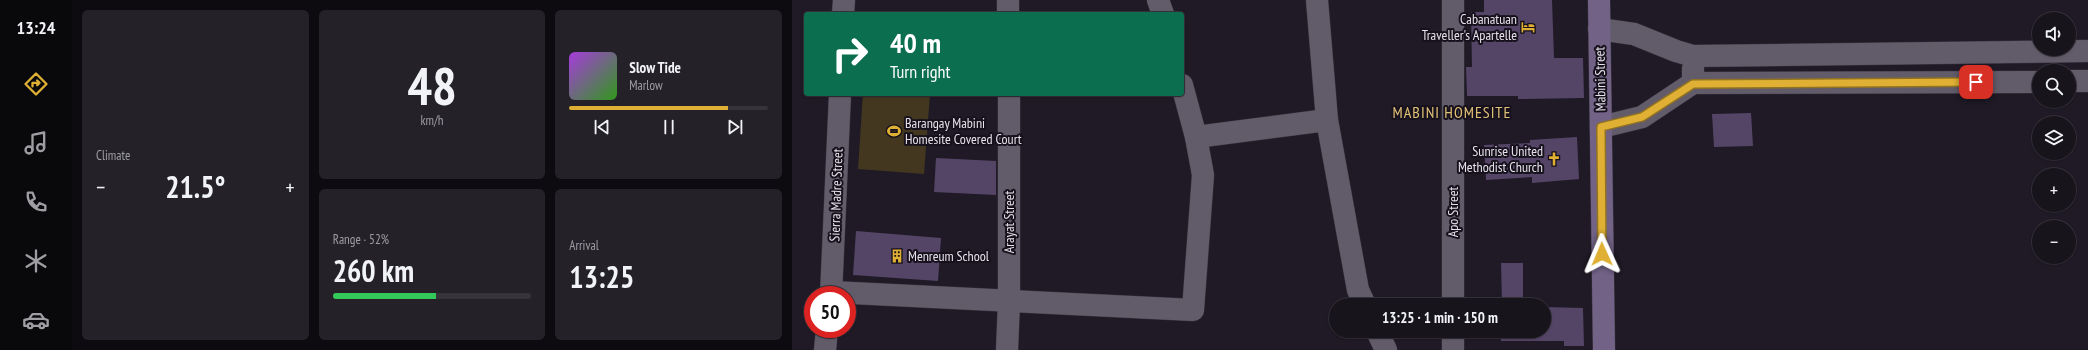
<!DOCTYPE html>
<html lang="en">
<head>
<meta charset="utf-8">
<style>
	body { margin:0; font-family:"PT Sans Narrow",sans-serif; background:#242129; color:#f1f3f6; height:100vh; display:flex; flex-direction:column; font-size:15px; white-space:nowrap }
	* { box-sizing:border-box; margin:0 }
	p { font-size:13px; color:#9e9ea3 }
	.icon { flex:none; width:22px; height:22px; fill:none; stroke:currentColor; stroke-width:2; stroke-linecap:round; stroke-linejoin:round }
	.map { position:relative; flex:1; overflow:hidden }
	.side { display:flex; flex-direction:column; gap:10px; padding:10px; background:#0d0b0f; width:720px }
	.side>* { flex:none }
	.banner { position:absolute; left:12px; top:12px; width:380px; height:84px; border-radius:4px; box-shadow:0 1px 3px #0004,0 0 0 1px #36333b; background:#0b6e4f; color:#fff; overflow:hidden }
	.fabs { position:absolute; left:1240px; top:12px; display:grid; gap:8px }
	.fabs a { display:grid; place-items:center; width:44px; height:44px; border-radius:50%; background:#17141c; box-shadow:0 1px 3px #0004,0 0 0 1px #36333b; font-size:20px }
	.speed { position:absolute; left:12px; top:286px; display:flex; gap:8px; font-size:20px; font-weight:700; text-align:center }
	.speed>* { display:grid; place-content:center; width:52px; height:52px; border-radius:50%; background:#17141c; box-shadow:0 1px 3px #0004,0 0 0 1px #36333b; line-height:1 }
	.speed .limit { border:6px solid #d22; background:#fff; color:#111 }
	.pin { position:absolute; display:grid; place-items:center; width:34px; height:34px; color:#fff; margin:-17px; border-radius:8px; box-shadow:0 2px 6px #0006 }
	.me { position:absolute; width:44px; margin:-22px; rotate:359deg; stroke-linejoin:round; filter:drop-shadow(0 0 3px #0008) }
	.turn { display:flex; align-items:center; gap:14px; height:84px; padding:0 20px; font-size:18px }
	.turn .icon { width:52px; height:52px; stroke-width:2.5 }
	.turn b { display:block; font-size:28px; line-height:34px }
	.big { font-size:30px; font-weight:700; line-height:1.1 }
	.side .tile { flex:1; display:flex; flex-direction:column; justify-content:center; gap:6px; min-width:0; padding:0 14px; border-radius:6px; background:#242129 }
	.side .dial { align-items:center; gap:0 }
	.dial b { font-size:52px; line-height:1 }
	.song { display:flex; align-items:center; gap:12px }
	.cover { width:48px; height:48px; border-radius:6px; background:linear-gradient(135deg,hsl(280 70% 55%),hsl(110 70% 35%)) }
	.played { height:4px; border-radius:2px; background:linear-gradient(90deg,#dfb034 80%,#36333b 80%) }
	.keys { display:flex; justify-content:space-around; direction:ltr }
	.heat { display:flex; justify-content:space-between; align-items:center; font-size:22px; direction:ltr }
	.charge { height:6px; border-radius:3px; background:linear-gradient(90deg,#34c759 52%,#36333b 0) }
	.side .tiles { flex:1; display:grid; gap:10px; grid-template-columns:repeat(3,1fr) }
	.tile:first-child { grid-row:span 2 }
	.trip { position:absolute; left:537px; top:298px; width:222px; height:40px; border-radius:20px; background:#17141c; box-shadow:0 1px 3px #0004,0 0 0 1px #36333b; font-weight:700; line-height:40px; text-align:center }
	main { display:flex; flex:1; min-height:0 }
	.menu { display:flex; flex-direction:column; width:72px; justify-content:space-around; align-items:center; background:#09080b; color:#9e9ea3 }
	.menu .icon { width:28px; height:28px }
	.menu .active { color:#dfb034 }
	.menu b { font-size:18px; color:#f1f3f6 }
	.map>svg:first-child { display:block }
	.green { fill:#43381f }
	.building { fill:#544567 }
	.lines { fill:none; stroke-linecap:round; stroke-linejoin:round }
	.street-casing { stroke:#3a363f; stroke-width:23 }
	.secondary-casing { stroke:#3a363f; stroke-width:23 }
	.street { stroke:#625c6a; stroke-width:22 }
	.secondary { stroke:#726286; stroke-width:22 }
	.route-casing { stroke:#917222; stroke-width:10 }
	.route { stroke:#dfb034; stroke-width:7 }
	.labels { text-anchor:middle; stroke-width:4; stroke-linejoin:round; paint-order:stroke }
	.poi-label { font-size:14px; fill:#e6e2eb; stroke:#16111c; text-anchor:end }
	.street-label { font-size:14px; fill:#e6e2eb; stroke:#16111c }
	.quarter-label { font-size:16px; letter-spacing:1px; fill:#e1c177; stroke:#16111c }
</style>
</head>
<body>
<main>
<nav class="menu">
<b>13:24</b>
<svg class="icon active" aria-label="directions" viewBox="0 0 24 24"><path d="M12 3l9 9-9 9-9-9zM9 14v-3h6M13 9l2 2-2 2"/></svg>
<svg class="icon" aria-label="music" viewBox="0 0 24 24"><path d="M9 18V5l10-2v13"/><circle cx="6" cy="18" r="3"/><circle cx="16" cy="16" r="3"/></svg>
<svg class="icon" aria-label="phone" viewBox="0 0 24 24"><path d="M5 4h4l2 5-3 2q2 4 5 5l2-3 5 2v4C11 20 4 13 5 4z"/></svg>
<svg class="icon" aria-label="climate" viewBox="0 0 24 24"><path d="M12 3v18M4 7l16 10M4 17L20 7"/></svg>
<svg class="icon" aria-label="car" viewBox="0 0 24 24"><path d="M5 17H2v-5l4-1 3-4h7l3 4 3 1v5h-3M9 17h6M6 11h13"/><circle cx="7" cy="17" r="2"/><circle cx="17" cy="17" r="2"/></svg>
</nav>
<section class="side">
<div class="tiles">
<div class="tile"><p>Climate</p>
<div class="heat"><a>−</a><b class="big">21.5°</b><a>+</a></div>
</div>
<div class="tile dial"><b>48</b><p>km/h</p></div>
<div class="tile">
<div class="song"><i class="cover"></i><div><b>Slow Tide</b><p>Marlow</p></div></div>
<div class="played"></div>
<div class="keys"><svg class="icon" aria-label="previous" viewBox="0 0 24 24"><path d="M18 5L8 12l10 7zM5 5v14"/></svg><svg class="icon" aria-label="pause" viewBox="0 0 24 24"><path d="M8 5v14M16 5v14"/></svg><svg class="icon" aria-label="next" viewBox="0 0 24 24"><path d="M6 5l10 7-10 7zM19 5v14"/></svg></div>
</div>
<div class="tile"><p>Range · 52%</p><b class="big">260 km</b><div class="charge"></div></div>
<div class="tile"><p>Arrival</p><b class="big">13:25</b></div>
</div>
</section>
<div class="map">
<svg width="1296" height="350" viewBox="0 0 1296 350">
	<rect width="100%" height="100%" fill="#1f1a26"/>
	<polygon class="green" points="71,94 138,94 132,174 66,169"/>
	<g class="building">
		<polygon points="692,0 760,0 762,58 791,58 792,98 726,99 726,96 675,96 674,67 680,67 679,12 692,12"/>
		<polygon points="959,113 961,146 922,147 920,114"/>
		<polygon points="785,137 787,179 740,183 740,177 694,180 692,145 738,143 738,140"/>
		<polygon points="144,158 204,161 204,195 142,192"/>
		<polygon points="64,231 149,238 146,281 61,275"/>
		<polygon points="709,263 731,263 731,305 710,305"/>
		<polygon points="752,307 791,308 792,346 772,346 772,341 709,341 709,331 752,331"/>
	</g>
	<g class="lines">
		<g class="street-casing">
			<g id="street">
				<polyline points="216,0 216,14"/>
				<polyline points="366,0 371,14"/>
				<polyline points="525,0 535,120 566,290 573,305"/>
				<polyline points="661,0 661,305"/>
				<polyline points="51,14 52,0"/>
				<polyline points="807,29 842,34 884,51 901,56 1296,51"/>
				<polyline points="1277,81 1296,81"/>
				<polyline points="901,83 1247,82"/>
				<polyline points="809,127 850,117 901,83 901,69"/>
				<polyline points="404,137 535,120"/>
				<polyline points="40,292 401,310 411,175 404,137 390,85"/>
				<polyline points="39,295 48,94"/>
				<polyline points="585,331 594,350"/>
				<polyline points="661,331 661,350"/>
				<polyline points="33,350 35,329"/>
				<polyline points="215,350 217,302 217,94"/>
			</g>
		</g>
		<g class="secondary-casing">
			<polyline id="secondary" points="807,0 812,350"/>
		</g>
		<use href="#street" class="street"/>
		<use href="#secondary" class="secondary"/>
	</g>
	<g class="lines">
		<g class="route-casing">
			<polyline id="route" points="810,254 809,127 850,117 901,84 1184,82"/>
		</g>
		<use href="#route" class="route"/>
	</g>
	<defs>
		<g id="hotel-bare" transform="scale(1.08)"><path d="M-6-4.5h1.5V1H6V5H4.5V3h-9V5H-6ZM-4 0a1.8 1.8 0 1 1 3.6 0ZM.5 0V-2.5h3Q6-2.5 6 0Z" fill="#dfb034" stroke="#16111c" stroke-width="2.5" paint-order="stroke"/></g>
		<g id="stadium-bare" transform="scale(1.08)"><path d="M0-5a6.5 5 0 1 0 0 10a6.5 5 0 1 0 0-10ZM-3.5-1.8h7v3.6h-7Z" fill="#dfb034" stroke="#16111c" stroke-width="2.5" paint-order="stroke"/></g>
		<g id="church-bare" transform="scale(1.08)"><path d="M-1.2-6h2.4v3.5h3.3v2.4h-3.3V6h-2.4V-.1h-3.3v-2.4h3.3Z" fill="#dfb034" stroke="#16111c" stroke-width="2.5" paint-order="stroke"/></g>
		<g id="building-bare" transform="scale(1.08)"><path d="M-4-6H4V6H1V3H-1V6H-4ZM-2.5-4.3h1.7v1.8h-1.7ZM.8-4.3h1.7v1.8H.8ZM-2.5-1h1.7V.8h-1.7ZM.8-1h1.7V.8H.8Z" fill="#dfb034" stroke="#16111c" stroke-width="2.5" paint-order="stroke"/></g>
	</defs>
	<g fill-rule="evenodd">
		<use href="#hotel-bare" x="736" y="27"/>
		<use href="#stadium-bare" x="102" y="131"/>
		<use href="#church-bare" x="762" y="159"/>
		<use href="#building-bare" x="105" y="256"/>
	</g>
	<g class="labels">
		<g class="poi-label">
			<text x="725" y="24">Cabanatuan<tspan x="725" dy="16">Traveller's Apartelle</tspan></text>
			<text x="113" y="128" text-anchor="start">Barangay Mabini<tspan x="113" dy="16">Homesite Covered Court</tspan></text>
			<text x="751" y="156">Sunrise United<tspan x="751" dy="16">Methodist Church</tspan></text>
			<text x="116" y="261" text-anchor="start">Menreum School</text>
		</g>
		<g class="street-label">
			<text transform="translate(808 79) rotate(-91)" y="5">Mabini Street</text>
			<text transform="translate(44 195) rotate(-88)" y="5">Sierra Madre Street</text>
			<text transform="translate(661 212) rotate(-90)" y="5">Apo Street</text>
			<text transform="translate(217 222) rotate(-90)" y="5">Arayat Street</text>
		</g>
		<g class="quarter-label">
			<text x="660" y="118">MABINI HOMESITE</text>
		</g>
	</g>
</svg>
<div class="fabs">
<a><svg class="icon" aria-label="sound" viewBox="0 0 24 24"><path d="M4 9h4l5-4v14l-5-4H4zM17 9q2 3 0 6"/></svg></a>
<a><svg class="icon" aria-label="search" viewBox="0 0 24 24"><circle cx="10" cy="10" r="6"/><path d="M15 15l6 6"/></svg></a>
<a><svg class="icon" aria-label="layers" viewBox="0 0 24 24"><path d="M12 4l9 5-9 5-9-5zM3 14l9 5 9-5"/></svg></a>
<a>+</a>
<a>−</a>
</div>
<div class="speed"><div class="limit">50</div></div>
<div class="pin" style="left:1184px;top:82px;background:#d93025"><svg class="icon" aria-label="arrive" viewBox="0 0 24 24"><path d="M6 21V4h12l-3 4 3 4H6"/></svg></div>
<svg class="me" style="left:810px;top:254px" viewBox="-20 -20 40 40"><path d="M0-17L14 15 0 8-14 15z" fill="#dfb034" stroke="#fff" stroke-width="4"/></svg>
<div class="trip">13:25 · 1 min · 150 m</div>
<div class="banner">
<div class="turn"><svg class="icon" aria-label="right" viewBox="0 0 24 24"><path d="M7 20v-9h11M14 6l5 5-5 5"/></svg><div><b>40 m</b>Turn right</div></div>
</div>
</div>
</main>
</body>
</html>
